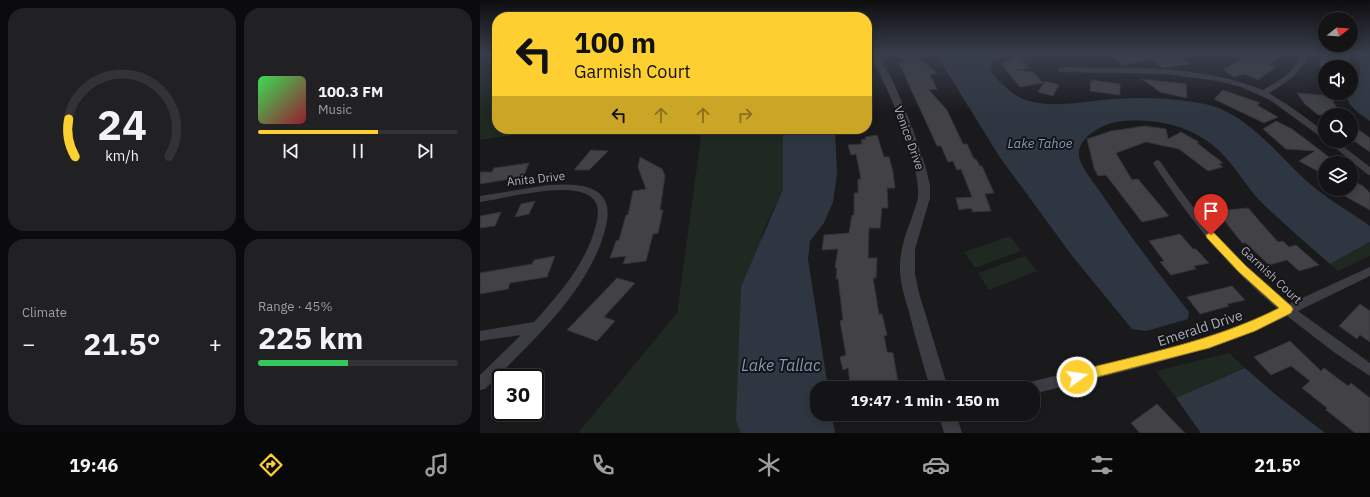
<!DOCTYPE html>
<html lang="en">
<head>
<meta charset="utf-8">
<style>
	body { margin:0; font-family:"IBM Plex Sans",sans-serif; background:#212022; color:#f1f3f6; height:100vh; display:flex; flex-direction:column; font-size:15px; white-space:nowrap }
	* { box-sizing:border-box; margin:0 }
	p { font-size:13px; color:#9d9ea0 }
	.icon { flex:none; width:22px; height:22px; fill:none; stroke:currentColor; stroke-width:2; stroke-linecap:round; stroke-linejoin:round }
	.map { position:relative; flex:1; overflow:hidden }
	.drawer { display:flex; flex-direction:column; gap:8px; padding:8px; background:#0b0a0c; width:480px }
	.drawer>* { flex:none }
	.top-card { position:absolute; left:12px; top:12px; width:380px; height:122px; border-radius:16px; box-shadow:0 2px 10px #0003,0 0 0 1px #333234; background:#fdcf30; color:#111; overflow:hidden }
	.needle { width:26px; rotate:73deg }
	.fabs { position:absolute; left:838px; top:12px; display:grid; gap:8px }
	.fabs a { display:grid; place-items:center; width:40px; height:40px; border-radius:50%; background:#141315; box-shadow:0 2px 10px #0003,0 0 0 1px #333234; font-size:20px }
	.speed { position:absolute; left:12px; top:369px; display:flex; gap:8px; font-size:20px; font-weight:700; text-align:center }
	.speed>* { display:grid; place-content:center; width:52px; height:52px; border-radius:50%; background:#141315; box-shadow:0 2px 10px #0003,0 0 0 1px #333234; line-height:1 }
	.speed .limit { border:2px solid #111; border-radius:6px; background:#fff; color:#111 }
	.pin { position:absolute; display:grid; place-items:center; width:34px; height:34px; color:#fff; margin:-41px -17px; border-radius:50% 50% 50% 0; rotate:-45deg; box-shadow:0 0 4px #0007 }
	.pin .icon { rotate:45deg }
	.me { position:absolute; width:44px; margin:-22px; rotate:76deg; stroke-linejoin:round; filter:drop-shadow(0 0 3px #0008) }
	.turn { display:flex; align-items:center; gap:14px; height:84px; padding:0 16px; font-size:18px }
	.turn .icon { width:52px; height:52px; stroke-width:2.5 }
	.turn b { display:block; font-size:28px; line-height:34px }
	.lanes { display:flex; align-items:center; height:38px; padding:0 16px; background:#0003; justify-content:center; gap:20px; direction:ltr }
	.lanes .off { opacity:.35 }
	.big { font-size:30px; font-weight:700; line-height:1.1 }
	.drawer .tile { flex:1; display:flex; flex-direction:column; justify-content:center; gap:6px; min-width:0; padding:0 14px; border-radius:16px; background:#212022 }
	.drawer .dial { align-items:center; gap:0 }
	.dial svg { height:104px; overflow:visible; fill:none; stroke:#333234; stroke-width:7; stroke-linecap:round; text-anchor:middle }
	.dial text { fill:#f1f3f6; stroke:none }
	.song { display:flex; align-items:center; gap:12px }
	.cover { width:48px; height:48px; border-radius:6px; background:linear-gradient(135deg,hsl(130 70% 55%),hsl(350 70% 35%)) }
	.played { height:4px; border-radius:2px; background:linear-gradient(90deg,#fdcf30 60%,#333234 60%) }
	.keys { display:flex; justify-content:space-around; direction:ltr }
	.heat { display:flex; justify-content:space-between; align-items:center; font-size:22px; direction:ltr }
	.charge { height:6px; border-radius:3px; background:linear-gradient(90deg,#34c759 45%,#333234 0) }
	.drawer .tiles { flex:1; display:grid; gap:8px; grid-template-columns:repeat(2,1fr) }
	.trip { position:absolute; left:330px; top:381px; width:230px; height:40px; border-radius:16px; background:#141315; box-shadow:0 2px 10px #0003,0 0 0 1px #333234; font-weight:700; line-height:40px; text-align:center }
	.tab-bar { display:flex; height:64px; justify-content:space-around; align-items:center; background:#080808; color:#9d9ea0 }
	.tab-bar .icon { width:28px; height:28px }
	.tab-bar .active { color:#fdcf30 }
	.tab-bar b { font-size:18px; color:#f1f3f6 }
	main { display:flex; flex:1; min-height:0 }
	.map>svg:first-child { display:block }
	.green { fill:#1f2821 }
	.water { fill:#2e3741 }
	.building { fill:#414146; stroke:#343338 }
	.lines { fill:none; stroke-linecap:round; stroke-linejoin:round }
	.minor { fill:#3c3c43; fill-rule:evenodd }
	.tertiary { fill:#3c3c43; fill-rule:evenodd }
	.route { fill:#fdcf30; stroke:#a4871f }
	.labels { text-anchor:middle; stroke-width:4; stroke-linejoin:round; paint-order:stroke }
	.street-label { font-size:12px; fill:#abaebc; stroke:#151417 }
	.water-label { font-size:13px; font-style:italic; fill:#8198b9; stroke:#151417 }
	.near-street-label { font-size:14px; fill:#abaebc; stroke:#151417 }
	.near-water-label { font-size:16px; font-style:italic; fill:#8198b9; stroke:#151417 }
</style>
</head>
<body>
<main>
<section class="drawer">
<div class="tiles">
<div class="tile dial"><svg viewBox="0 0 100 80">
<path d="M14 69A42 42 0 1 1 86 69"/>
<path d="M14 69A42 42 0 0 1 9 40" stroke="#fdcf30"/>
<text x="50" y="56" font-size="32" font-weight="700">24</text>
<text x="50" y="72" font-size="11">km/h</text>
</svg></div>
<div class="tile">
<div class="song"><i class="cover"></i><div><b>100.3 FM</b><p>Music</p></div></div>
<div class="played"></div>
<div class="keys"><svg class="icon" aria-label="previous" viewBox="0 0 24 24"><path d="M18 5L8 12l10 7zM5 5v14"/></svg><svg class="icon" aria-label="pause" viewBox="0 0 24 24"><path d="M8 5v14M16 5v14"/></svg><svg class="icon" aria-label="next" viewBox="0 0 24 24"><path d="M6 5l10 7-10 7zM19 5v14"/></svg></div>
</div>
<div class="tile"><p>Climate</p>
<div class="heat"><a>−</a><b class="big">21.5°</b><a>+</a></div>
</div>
<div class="tile"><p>Range · 45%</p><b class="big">225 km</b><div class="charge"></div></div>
</div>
</section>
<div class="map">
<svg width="890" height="433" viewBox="0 0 890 433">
	<rect width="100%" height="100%" fill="#1a191c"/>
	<g class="green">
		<polygon points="0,54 17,54 17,129 74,129 0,140"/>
		<polygon points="222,129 303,130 303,189 282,234 256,421 261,433 98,433 197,313"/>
		<polygon points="530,236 541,251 495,268 484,252"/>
		<polygon points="890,242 890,256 858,271 850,264"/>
		<polygon points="545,256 557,271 509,290 498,273"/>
		<polygon points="749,353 765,368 696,398 676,371"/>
	</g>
	<g class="water">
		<path d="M456,54h62l-6,8 -1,10c9,11 21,23 35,28 27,9 60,1 88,-1 30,-2 61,-1 91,5 43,9 74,53 105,80 19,16 40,28 60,42v16l-40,22c-23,-20 -46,-40 -68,-61 -23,-24 -31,-48 -61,-66 -25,-15 -57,-19 -85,-15 -15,3 -39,16 -37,34 1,9 14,26 20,34 28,42 58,82 90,122l-1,7 -42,12 -14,-2 -59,-72 -74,-101z"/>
		<path d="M880,54h10v67c-10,-7 -22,-14 -24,-27l5,-1v-6l9,-13z"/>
		<polygon points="303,129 354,129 355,131 357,174 353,202 344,223 330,241 328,259 348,388 337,388 337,414 352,414 355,433 261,433 256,421 261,287 303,189"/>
		<polygon points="765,368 796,395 845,433 721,433 696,398"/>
	</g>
	<g class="building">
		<polygon points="417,54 433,54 457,73 450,75 457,89 449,90 467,110 483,144 487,144 494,159 496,159 500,166 502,166 514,193 505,194 511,211 493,212 491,208 479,210 476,198 492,197 481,169 477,170 473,161 468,162 461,146 457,146 419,63 424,62"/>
		<polygon points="628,54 673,54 674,58 643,65"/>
		<polygon points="769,54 807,54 788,64 796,67 778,80 764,74 754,77 743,70"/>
		<polygon points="842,54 869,54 869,67 839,67"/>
		<polygon points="538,55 549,68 537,70 553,72 563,83 540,87 525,69 523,64"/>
		<polygon points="697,55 709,64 683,68 671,59"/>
		<polygon points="662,79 706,84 707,98 680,92"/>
		<polygon points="611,80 640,84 640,95 610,91"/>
		<polygon points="565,81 579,85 573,96 558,92"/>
		<polygon points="743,90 780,103 777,105 798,117 784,123 734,99"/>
		<polygon points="817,93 855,96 853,102 861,113 838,115 824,103"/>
		<polygon points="796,121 812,129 853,160 845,163 845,175 819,161 835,151 806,149 783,129"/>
		<polygon points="871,124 890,138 890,152 871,139"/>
		<polygon points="665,126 686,129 688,139 701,132 719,142 717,143 743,163 739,164 743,167 728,171 699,149 666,142 636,153 652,180 658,179 689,216 662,222 626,175 618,176 614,168 607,139 631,131"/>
		<polygon points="397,135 404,157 409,157 413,172 415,188 407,188 408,208 402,208 400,228 389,228 388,258 397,258 396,278 393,278 399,314 402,314 407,335 404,336 407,352 413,353 419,388 371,388 368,368 363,370 360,357 366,355 360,321 363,320 358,278 356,279 357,268 355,268 358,249 342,250 344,235 369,233 372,215 374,215 374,193 378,193 378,179 381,179 376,154 371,155 368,145 382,144 381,140 386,139 385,137"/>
		<polygon points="111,150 128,151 109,170 94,170"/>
		<polygon points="160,157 182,169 185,176 180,210 183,210 178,233 173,234 166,261 143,264 146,256 130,258 136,241 139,240 146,215 148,215 153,191 166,189 158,167"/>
		<polygon points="49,163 43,177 0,184 0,172 12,172 14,168"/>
		<polygon points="875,182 883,186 890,193 890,210 859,193 865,189 871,189 871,185"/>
		<polygon points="55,201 49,214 35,217 41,204"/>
		<polygon points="768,208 798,242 803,241 809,247 816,245 839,265 819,271 807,260 789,265 766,243 762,243 737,211"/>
		<polygon points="21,212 15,226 0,228 0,216"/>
		<polygon points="700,234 713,249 716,249 729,263 714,266 716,269 691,275 680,262 684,261 669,241"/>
		<polygon points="75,256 67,277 30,283 28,289 0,294 0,273 52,264 54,260"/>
		<polygon points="137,278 155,283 124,317 135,321 117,341 87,330"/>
		<polygon points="752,286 765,300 747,304 749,306 720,314 707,297"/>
		<polygon points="880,304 890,311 890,342 880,335 877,339 859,326"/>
		<polygon points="810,341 841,371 844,368 868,386 871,383 890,398 890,433 875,433 846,410 847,408 822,388 830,381 811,366 791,375 774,357"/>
		<polygon points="677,404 705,433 660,433 651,423"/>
	</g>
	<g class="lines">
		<g class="minor">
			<path d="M822,54h6c-7,20 -22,29 -39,39l22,14 30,22 4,4v7l-55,-40 -29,-13 -23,-6 -53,-7 -105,-2 -3,-2c6,-5 24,-2 32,-2 59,-1 119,0 174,22 16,-9 32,-18 39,-36z"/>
			<polygon points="847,141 856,141 890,167 890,175 887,174"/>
			<path d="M677,160l3,1c36,54 78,103 129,143l81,-37v9l-72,35 72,52v13l-35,-23 -48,-37c-80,39 -168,56 -254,78v-6h-10l2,-5 5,-1c83,-21 170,-36 248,-73 -50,-41 -90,-92 -125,-146z"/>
			<path d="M68,185c31,-2 68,-1 58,41 -15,64 -76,117 -121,163l-5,1v-15l41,-40 -41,6v-10l54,-9c26,-29 52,-58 62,-97 3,-12 4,-25 -10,-31 -23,-11 -80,4 -106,8v-6z"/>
		</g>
		<g class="tertiary">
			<path d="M389,54h8l16,27 18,43 15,44 4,18v12l-15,51v25l4,19 29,95h-18c-7,-25 -15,-51 -21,-76 -4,-13 -8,-26 -9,-39 -1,-18 4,-36 11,-53 2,-7 6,-16 7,-23 3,-34 -31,-113 -49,-143z"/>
			<polygon points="458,414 476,414 482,433 464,433"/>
		</g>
	</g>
	<linearGradient id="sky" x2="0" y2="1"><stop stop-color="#0e0e0f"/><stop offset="0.47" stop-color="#383e4b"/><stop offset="1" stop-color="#383e4b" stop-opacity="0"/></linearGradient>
	<rect width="890" height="114" fill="url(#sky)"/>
	<path class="route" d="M731,232l3,1 32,33 45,40 2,3 -2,4 -36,18 -46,17 -132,34 -4,-1 -2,-4 2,-4 4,-2c70,-18 137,-30 202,-63l-40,-36 -32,-34 -1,-3z"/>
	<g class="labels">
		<g class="street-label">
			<text transform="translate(429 138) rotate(70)" y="4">Venice Drive</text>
			<text transform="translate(56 179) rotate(-6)" y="4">Anita Drive</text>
			<text transform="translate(791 275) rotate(43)" y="4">Garmish Court</text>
		</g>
		<g class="water-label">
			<text x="560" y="148">Lake Tahoe</text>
		</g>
		<g class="near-street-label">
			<text transform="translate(720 328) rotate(-18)" y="5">Emerald Drive</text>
		</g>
		<g class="near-water-label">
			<text x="301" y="371">Lake Tallac</text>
		</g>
	</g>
</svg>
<div class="fabs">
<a><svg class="needle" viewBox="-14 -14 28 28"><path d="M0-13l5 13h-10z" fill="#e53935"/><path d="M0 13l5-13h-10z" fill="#9d9ea0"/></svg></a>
<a><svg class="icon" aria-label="sound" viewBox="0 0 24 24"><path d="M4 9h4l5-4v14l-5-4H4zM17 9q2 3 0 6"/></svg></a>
<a><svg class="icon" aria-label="search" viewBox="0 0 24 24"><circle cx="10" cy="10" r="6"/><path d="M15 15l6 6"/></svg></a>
<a><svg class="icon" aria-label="layers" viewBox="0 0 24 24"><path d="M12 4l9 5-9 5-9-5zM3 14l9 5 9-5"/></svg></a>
</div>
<div class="speed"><div class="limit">30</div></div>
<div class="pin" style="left:731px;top:235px;background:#d93025"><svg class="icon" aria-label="arrive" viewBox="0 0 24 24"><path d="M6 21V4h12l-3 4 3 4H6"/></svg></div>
<svg class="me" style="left:597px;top:377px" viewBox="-20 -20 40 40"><circle r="17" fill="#fdcf30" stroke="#fff" stroke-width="3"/><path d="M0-11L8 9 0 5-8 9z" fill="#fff"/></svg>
<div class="trip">19:47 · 1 min · 150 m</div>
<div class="top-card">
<div class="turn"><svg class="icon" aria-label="left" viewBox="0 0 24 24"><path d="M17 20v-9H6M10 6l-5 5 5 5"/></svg><div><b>100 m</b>Garmish Court</div></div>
<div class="lanes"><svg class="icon" aria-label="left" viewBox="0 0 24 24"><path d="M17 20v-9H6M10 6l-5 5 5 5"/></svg><svg class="icon off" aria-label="ahead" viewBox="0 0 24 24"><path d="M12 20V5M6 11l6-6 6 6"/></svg><svg class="icon off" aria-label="ahead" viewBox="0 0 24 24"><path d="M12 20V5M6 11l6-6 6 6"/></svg><svg class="icon off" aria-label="right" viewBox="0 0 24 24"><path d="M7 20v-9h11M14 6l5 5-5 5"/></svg></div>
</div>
</div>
</main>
<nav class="tab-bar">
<b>19:46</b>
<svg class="icon active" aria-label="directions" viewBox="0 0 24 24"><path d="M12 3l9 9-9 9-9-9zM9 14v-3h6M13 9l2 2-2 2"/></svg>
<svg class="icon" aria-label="music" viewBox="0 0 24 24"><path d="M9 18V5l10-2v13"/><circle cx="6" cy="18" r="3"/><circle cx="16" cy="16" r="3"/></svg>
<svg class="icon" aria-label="phone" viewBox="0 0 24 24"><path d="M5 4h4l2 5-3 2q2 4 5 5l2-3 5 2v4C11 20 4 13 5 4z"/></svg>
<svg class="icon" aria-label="climate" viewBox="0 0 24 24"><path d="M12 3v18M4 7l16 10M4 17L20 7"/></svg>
<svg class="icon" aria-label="car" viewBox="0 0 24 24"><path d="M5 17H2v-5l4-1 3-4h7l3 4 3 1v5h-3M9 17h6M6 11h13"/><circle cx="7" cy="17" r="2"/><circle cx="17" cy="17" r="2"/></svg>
<svg class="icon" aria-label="filters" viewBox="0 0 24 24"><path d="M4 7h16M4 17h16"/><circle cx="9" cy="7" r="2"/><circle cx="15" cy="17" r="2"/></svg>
<b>21.5°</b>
</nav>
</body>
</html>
